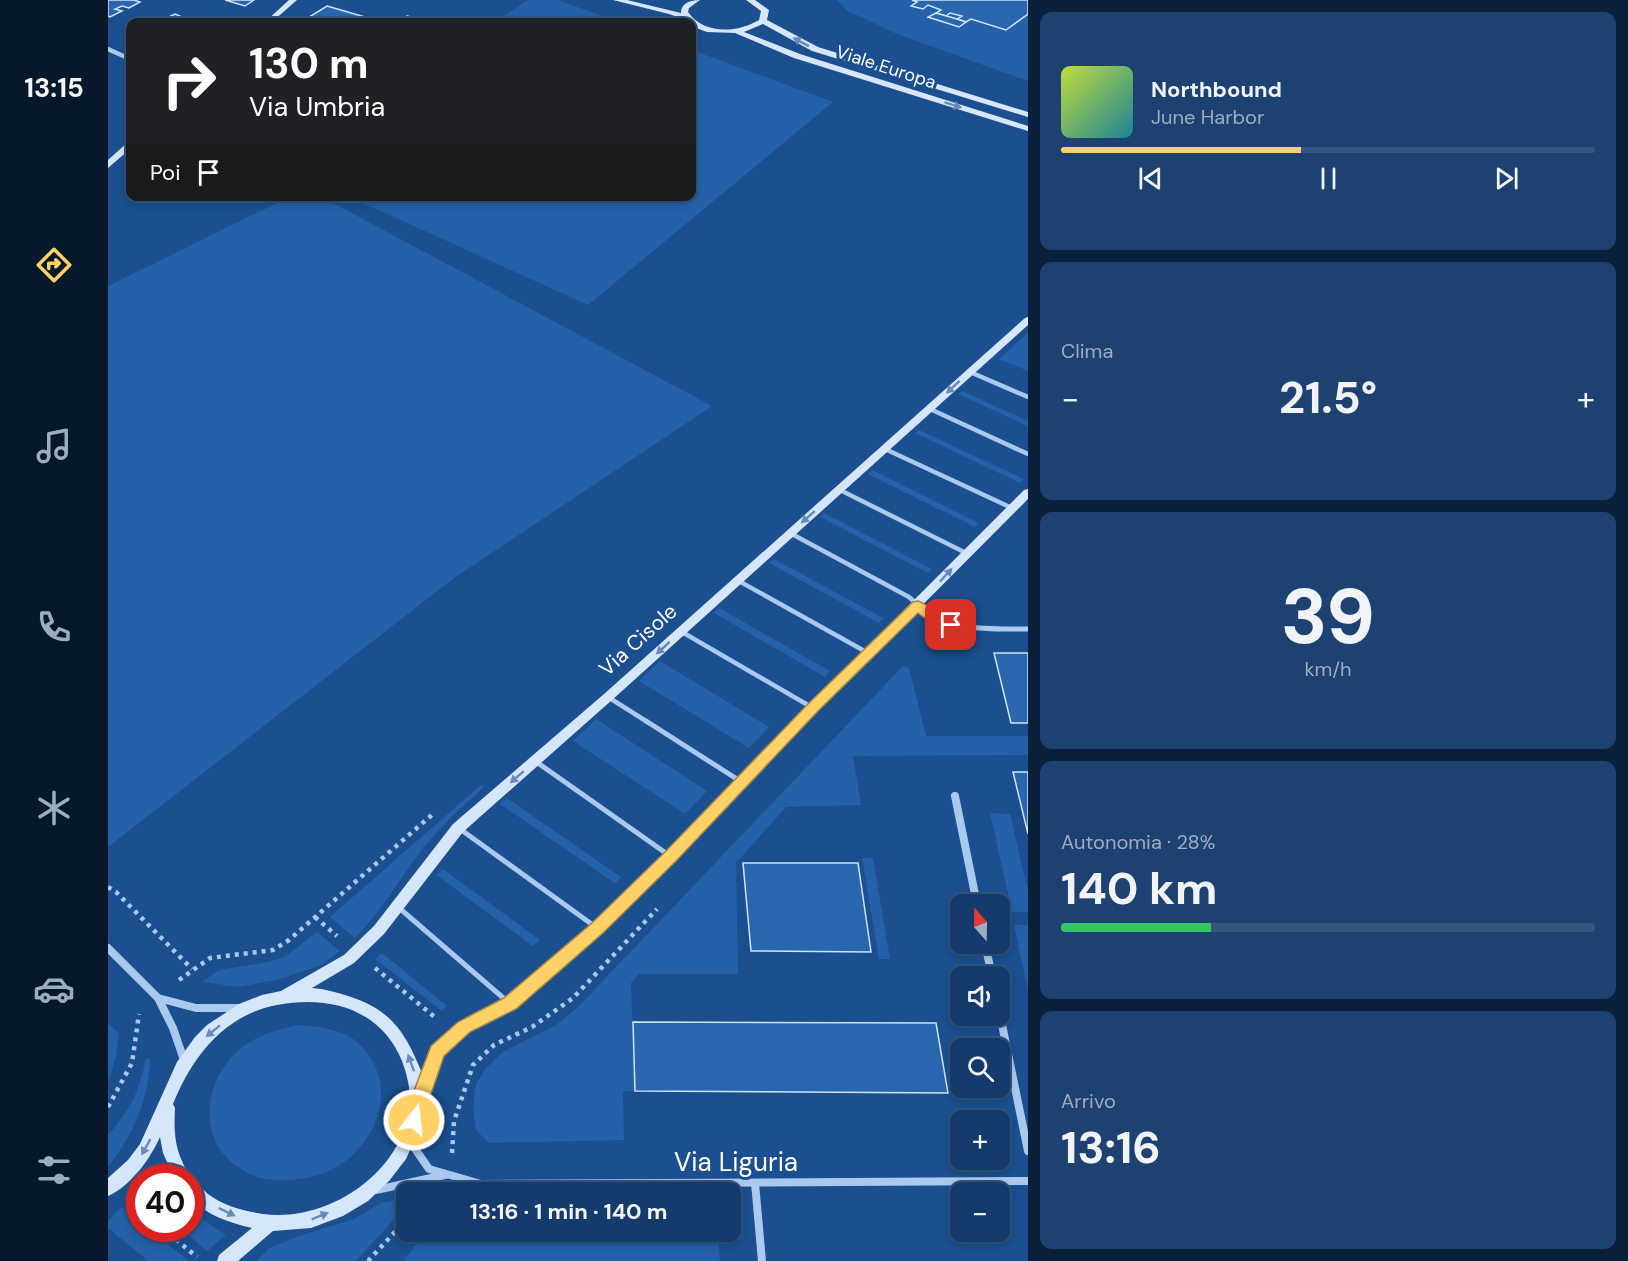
<!DOCTYPE html>
<html lang="it">
<head>
<meta charset="utf-8">
<style>
	body { margin:0; font-family:"DM Sans",sans-serif; background:#1d4271; color:#f1f3f6; height:100vh; display:flex; flex-direction:column; font-size:22px; white-space:nowrap }
	* { box-sizing:border-box; margin:0 }
	p { font-size:20px; color:#9dadc1 }
	.icon { flex:none; width:33px; height:33px; fill:none; stroke:currentColor; stroke-width:2; stroke-linecap:round; stroke-linejoin:round }
	.map { position:relative; flex:1; overflow:hidden }
	.sheet { display:flex; flex-direction:column; gap:12px; padding:12px; background:#0b203b; width:600px }
	.sheet>* { flex:none }
	.top-card { position:absolute; left:18px; top:18px; width:570px; height:183px; border-radius:12px; box-shadow:0 3px 9px #0003,0 0 0 2px #33557e; background:#202124; color:#fff; overflow:hidden }
	.needle { width:39px; rotate:340deg }
	.tools { position:absolute; left:842px; top:894px; display:grid; gap:12px }
	.tools a { display:grid; place-items:center; width:60px; height:60px; border-radius:12px; background:#143b6b; box-shadow:0 3px 9px #0003,0 0 0 2px #33557e; font-size:30px }
	.speed { position:absolute; left:18px; top:1164px; display:flex; gap:12px; font-size:30px; font-weight:700; text-align:center }
	.speed>* { display:grid; place-content:center; width:78px; height:78px; border-radius:50%; background:#143b6b; box-shadow:0 3px 9px #0003,0 0 0 2px #33557e; line-height:1 }
	.speed .limit { border:9px solid #d22; background:#fff; color:#111 }
	.pin { position:absolute; display:grid; place-items:center; width:51px; height:51px; color:#fff; margin:-26px; border-radius:12px; box-shadow:0 3px 9px #0006 }
	.me { position:absolute; width:66px; margin:-33px; rotate:16deg; stroke-linejoin:round; filter:drop-shadow(0 0 4px #0008) }
	.turn { display:flex; align-items:center; gap:21px; height:126px; padding:0 24px; font-size:27px }
	.turn .icon { width:78px; height:78px; stroke-width:2.5 }
	.turn b { display:block; font-size:42px; line-height:51px }
	.then { display:flex; align-items:center; height:57px; padding:0 24px; background:#0003; gap:12px; font-size:22px }
	.big { font-size:45px; font-weight:700; line-height:1.1 }
	.sheet .card { flex:1; display:flex; flex-direction:column; justify-content:center; gap:9px; min-width:0; padding:0 21px; border-radius:12px; background:#1d4271 }
	.sheet .dial { align-items:center; gap:0 }
	.dial b { font-size:78px; line-height:1 }
	.song { display:flex; align-items:center; gap:18px }
	.cover { width:72px; height:72px; border-radius:9px; background:linear-gradient(135deg,hsl(70 70% 55%),hsl(190 70% 35%)) }
	.played { height:6px; border-radius:3px; background:linear-gradient(90deg,#ffd166 45%,#33557e 45%) }
	.keys { display:flex; justify-content:space-around; direction:ltr }
	.heat { display:flex; justify-content:space-between; align-items:center; font-size:33px; direction:ltr }
	.charge { height:9px; border-radius:4px; background:linear-gradient(90deg,#34c759 28%,#33557e 0) }
	.trip { position:absolute; left:288px; top:1182px; width:345px; height:60px; border-radius:12px; background:#143b6b; box-shadow:0 3px 9px #0003,0 0 0 2px #33557e; font-weight:700; line-height:60px; text-align:center }
	main { display:flex; flex:1; min-height:0 }
	.dock { display:flex; flex-direction:column; width:108px; justify-content:space-around; align-items:center; background:#08182b; color:#9dadc1 }
	.dock .icon { width:42px; height:42px }
	.dock .current { color:#ffd166 }
	.dock b { font-size:27px; color:#f1f3f6 }
	.map>svg:first-child { display:block }
	.green { fill:#2461a8 }
	.building { fill:#2a66ad; stroke:#cfe3fa; stroke-width:1.5 }
	.lines { fill:none; stroke-linecap:round; stroke-linejoin:round }
	.path { stroke:#a9c9ee; stroke-width:4.5; stroke-dasharray:4 5; stroke-linecap:butt }
	.lane-far1 { stroke:#a9c9ee; stroke-width:4.5 }
	.lane { stroke:#a9c9ee; stroke-width:5 }
	.street-far2 { stroke:#a9c9ee; stroke-width:4.5 }
	.street-far1 { stroke:#a9c9ee; stroke-width:5 }
	.street { stroke:#a9c9ee; stroke-width:8 }
	.secondary { fill:#d6e6fa; fill-rule:evenodd }
	.oneway { fill:#668bba }
	.route { fill:#ffd166; stroke:#a68842; stroke-width:1.5 }
	.labels { text-anchor:middle; stroke-width:6; stroke-linejoin:round; paint-order:stroke }
	.far-street-label { font-size:18px; fill:#fff; stroke:#1b4f8f }
	.street-label { font-size:21px; fill:#fff; stroke:#1b4f8f }
	.near-street-label { font-size:26px; fill:#fff; stroke:#1b4f8f }
</style>
</head>
<body>
<main>
<nav class="dock">
<b>13:15</b>
<svg class="icon current" aria-label="directions" viewBox="0 0 24 24"><path d="M12 3l9 9-9 9-9-9zM9 14v-3h6M13 9l2 2-2 2"/></svg>
<svg class="icon" aria-label="music" viewBox="0 0 24 24"><path d="M9 18V5l10-2v13"/><circle cx="6" cy="18" r="3"/><circle cx="16" cy="16" r="3"/></svg>
<svg class="icon" aria-label="phone" viewBox="0 0 24 24"><path d="M5 4h4l2 5-3 2q2 4 5 5l2-3 5 2v4C11 20 4 13 5 4z"/></svg>
<svg class="icon" aria-label="climate" viewBox="0 0 24 24"><path d="M12 3v18M4 7l16 10M4 17L20 7"/></svg>
<svg class="icon" aria-label="car" viewBox="0 0 24 24"><path d="M5 17H2v-5l4-1 3-4h7l3 4 3 1v5h-3M9 17h6M6 11h13"/><circle cx="7" cy="17" r="2"/><circle cx="17" cy="17" r="2"/></svg>
<svg class="icon" aria-label="filters" viewBox="0 0 24 24"><path d="M4 7h16M4 17h16"/><circle cx="9" cy="7" r="2"/><circle cx="15" cy="17" r="2"/></svg>
</nav>
<div class="map">
<svg width="920" height="1261" viewBox="0 0 920 1261">
	<rect width="100%" height="100%" fill="#1b4f8f"/>
	<g class="green">
		<polygon points="420,0 450,0 511,22 386,22"/>
		<polygon points="729,0 920,0 920,81 789,34 738,10"/>
		<polygon points="584,50 725,102 480,305 242,197 584,196"/>
		<polygon points="183,196 214,197 604,406 346,578 0,847 0,286"/>
		<polygon points="920,333 920,371 891,359"/>
		<polygon points="854,391 920,421 920,426 850,394"/>
		<polygon points="811,430 916,479 912,483 807,433"/>
		<polygon points="764,470 871,523 867,527 760,474"/>
		<polygon points="716,513 824,569 820,573 712,517"/>
		<polygon points="666,559 775,618 771,623 661,563"/>
		<polygon points="611,608 722,671 717,677 606,613"/>
		<polygon points="552,661 661,727 641,748 531,681"/>
		<polygon points="795,666 801,668 818,736 920,736 920,755 745,756 753,805 678,807 628,863 630,974 531,974 523,983 527,1091 515,1091 516,1140 381,1143 368,1130 365,1107 368,1084 378,1068 395,1052 448,1025 469,1008"/>
		<polygon points="488,719 599,791 577,814 465,741"/>
		<path d="M373,785l3,2c-21,19 -41,37 -59,59 -24,30 -42,64 -70,92l-25,-21z"/>
		<polygon points="399,798 513,877 508,884 392,804"/>
		<polygon points="882,813 902,814 920,891 920,912 904,912"/>
		<polygon points="754,858 765,858 782,959 771,959"/>
		<polygon points="335,869 432,940 425,946 339,883 329,875"/>
		<polygon points="906,925 920,925 920,986 919,986"/>
		<polygon points="209,932 232,951 213,965 172,979 131,987 94,982 111,970 161,962 178,956"/>
		<polygon points="274,953 339,1006 334,1011 267,959"/>
		<polygon points="0,1023 11,1034 8,1056 0,1083"/>
		<path d="M191,1025c17,1 33,3 49,11 12,6 21,18 27,30 18,37 -6,85 -42,103 -14,7 -29,10 -44,11 -16,1 -35,-1 -48,-11 -4,-3 -11,-7 -14,-11 -33,-35 -16,-91 21,-115 16,-10 33,-14 51,-18z"/>
		<path d="M38,1059h4c-2,42 -16,74 -42,108v-32c24,-27 30,-42 38,-76z"/>
		<polygon points="298,1198 298,1206 248,1261 149,1261 161,1248 188,1237 246,1219 273,1203"/>
		<polygon points="13,1207 31,1222 32,1228 40,1229 81,1261 40,1261 0,1228 0,1221"/>
		<polygon points="83,1212 118,1235 99,1251 74,1229 82,1228"/>
		<polygon points="319,1232 610,1232 612,1261 295,1261"/>
	</g>
	<g class="building">
		<polygon points="0,0 26,0 32,2 21,8 14,6 7,9 14,11 2,17 0,16"/>
		<polygon points="117,0 146,0 137,6"/>
		<polygon points="804,0 920,0 920,14 898,30 863,19 858,22 849,19 854,16 842,13 838,16 828,13 833,10 820,5 815,9 803,6 809,2"/>
		<polygon points="219,6 257,17 248,22 193,22"/>
		<polygon points="828,13 849,19 858,22 851,27 820,17"/>
		<polygon points="67,14 74,17 62,22 50,22"/>
		<polygon points="299,16 321,22 289,22"/>
		<polygon points="74,17 92,22 62,22"/>
		<polygon points="886,653 920,653 920,723 903,723"/>
		<polygon points="905,772 920,772 920,834"/>
		<polygon points="635,863 750,863 763,952 643,951"/>
		<polygon points="525,1022 828,1023 840,1093 527,1091"/>
	</g>
	<g class="lines">
		<g class="path">
			<polyline points="0,887 8,892 84,969"/>
			<polyline points="207,917 229,936"/>
			<polyline points="267,968 328,1018"/>
			<polyline points="71,980 102,958 165,950 181,940 326,813"/>
			<polyline points="0,1107 24,1063 31,1014"/>
			<polyline points="344,1153 346,1121 365,1065 386,1045 424,1027 465,998 549,909"/>
			<polyline points="24,1205 32,1211"/>
			<polyline points="54,1228 89,1257"/>
			<polyline points="260,1261 298,1220"/>
		</g>
		<g class="lane-far1">
			<polyline points="862,372 920,397"/>
			<polyline points="822,409 920,454"/>
			<polyline points="777,449 904,508"/>
			<polyline points="732,490 858,553"/>
			<polyline points="682,533 801,597 810,605"/>
			<polyline points="629,580 760,653"/>
			<polyline points="574,632 705,708"/>
			<polyline points="500,697 541,723"/>
		</g>
		<g class="lane">
			<polyline points="538,721 632,781"/>
			<polyline points="427,761 562,856"/>
			<polyline points="352,829 489,928"/>
			<polyline points="290,907 400,1002"/>
		</g>
		<polyline class="street-far2" points="0,49 22,59"/>
		<path class="street-far1" d="M810,605c36,27 67,24 110,24"/>
		<g class="street">
			<polyline points="847,796 869,904"/>
			<polyline points="877,944 884,976"/>
			<polyline points="0,948 50,998"/>
			<polyline points="891,1010 920,1151"/>
			<polyline points="76,1060 65,1028 50,998 88,1008 131,1008"/>
			<polyline points="301,1140 321,1169 373,1184 920,1181"/>
			<polyline points="647,1183 654,1261"/>
			<polyline points="268,1190 337,1175"/>
		</g>
		<g class="secondary">
			<polygon points="181,0 189,0 164,22 157,22"/>
			<path d="M505,0h14l54,13c0,-10 10,-13 19,-13l-11,8 -1,4c16,23 49,21 71,8l2,-9 -15,-11h9l14,10 -2,10 51,27 210,65v5l-216,-66 -49,-27 -19,8 56,22 228,72v5l-234,-73 -59,-25 -28,-1 -11,-4 -4,-6 -23,-8z"/>
			<polygon points="19,143 22,143 22,149 0,168 0,160"/>
			<path d="M920,317v8l-416,375 -149,132 -79,102 -30,29 -42,25c13,1 24,4 36,8 44,14 57,36 74,77l11,-27 26,-24 46,-24 87,-74 74,-72 143,-147 215,-215 4,-1v10l-211,212 -141,149 -74,72 -87,76 -46,24 -25,23 -20,51 -4,22 -14,31 -17,22 -21,20 -25,15 -32,12 -38,3 -35,30h-21l2,-6 33,-27c-23,-5 -44,-13 -62,-29v-19c8,2 12,9 18,14 16,12 35,17 55,20 66,9 143,-43 147,-113 0,-13 -3,-27 -8,-40 -21,-52 -73,-66 -125,-56 -53,10 -85,52 -104,99l2,4c-1,18 -1,36 7,53 2,6 6,11 9,17l-1,1v-1h-16l-11,-25 -3,-16c-10,22 -29,49 -52,59v-18l20,-18 12,-16 37,-82 18,-25 12,-12 32,-21 23,-9 19,-4 63,-36 30,-29 79,-102 151,-130 421,-376z"/>
		</g>
	</g>
	<defs><path id="oneway-solid" d="M-6-.8H1V-3.2L6.5 0L1 3.2V.8H-6Z" transform="scale(1.5)"/></defs>
	<g class="oneway">
		<use href="#oneway-solid" transform="translate(693 42) rotate(-153)"/>
		<use href="#oneway-solid" transform="translate(845 105) rotate(18)"/>
		<use href="#oneway-solid" transform="translate(845 387) rotate(137)"/>
		<use href="#oneway-solid" transform="translate(700 517) rotate(139)"/>
		<use href="#oneway-solid" transform="translate(838 575) rotate(-47)"/>
		<use href="#oneway-solid" transform="translate(555 648) rotate(138)"/>
		<use href="#oneway-solid" transform="translate(409 777) rotate(139)"/>
		<use href="#oneway-solid" transform="translate(105 1031) rotate(141)"/>
		<use href="#oneway-solid" transform="translate(303 1063) rotate(-110)"/>
		<use href="#oneway-solid" transform="translate(38 1147) rotate(119)"/>
		<use href="#oneway-solid" transform="translate(119 1212) rotate(26)"/>
		<use href="#oneway-solid" transform="translate(212 1216) rotate(-22)"/>
	</g>
	<path class="route" d="M810,601c4,1 37,21 39,24l-2,4c-12,3 -27,-8 -37,-16l-100,98 -142,150 -73,72 -87,76 -46,23 -26,24 -24,70 -6,3 -6,-3 -3,-6 5,-19 21,-55 27,-24 46,-24 88,-75 73,-71 143,-148 105,-102z"/>
	<g class="labels">
		<g class="far-street-label">
			<text transform="translate(778 67) rotate(18)" y="6">Viale Europa</text>
		</g>
		<g class="street-label">
			<text transform="translate(530 640) rotate(-42)" y="7">Via Cisole</text>
		</g>
		<g class="near-street-label">
			<text x="628" y="1171">Via Liguria</text>
		</g>
	</g>
</svg>
<div class="tools">
<a><svg class="needle" viewBox="-14 -14 28 28"><path d="M0-13l5 13h-10z" fill="#e53935"/><path d="M0 13l5-13h-10z" fill="#9dadc1"/></svg></a>
<a><svg class="icon" aria-label="sound" viewBox="0 0 24 24"><path d="M4 9h4l5-4v14l-5-4H4zM17 9q2 3 0 6"/></svg></a>
<a><svg class="icon" aria-label="search" viewBox="0 0 24 24"><circle cx="10" cy="10" r="6"/><path d="M15 15l6 6"/></svg></a>
<a>+</a>
<a>−</a>
</div>
<div class="speed"><div class="limit">40</div></div>
<div class="pin" style="left:843px;top:625px;background:#d93025"><svg class="icon" aria-label="arrive" viewBox="0 0 24 24"><path d="M6 21V4h12l-3 4 3 4H6"/></svg></div>
<svg class="me" style="left:306px;top:1120px" viewBox="-20 -20 40 40"><circle r="17" fill="#ffd166" stroke="#fff" stroke-width="3"/><path d="M0-11L8 9 0 5-8 9z" fill="#fff"/></svg>
<div class="trip">13:16 · 1 min · 140 m</div>
<div class="top-card">
<div class="turn"><svg class="icon" aria-label="right" viewBox="0 0 24 24"><path d="M7 20v-9h11M14 6l5 5-5 5"/></svg><div><b>130 m</b>Via Umbria</div></div>
<div class="then">Poi<svg class="icon" aria-label="arrive" viewBox="0 0 24 24"><path d="M6 21V4h12l-3 4 3 4H6"/></svg></div>
</div>
</div>
<section class="sheet">
<div class="card">
<div class="song"><i class="cover"></i><div><b>Northbound</b><p>June Harbor</p></div></div>
<div class="played"></div>
<div class="keys"><svg class="icon" aria-label="previous" viewBox="0 0 24 24"><path d="M18 5L8 12l10 7zM5 5v14"/></svg><svg class="icon" aria-label="pause" viewBox="0 0 24 24"><path d="M8 5v14M16 5v14"/></svg><svg class="icon" aria-label="next" viewBox="0 0 24 24"><path d="M6 5l10 7-10 7zM19 5v14"/></svg></div>
</div>
<div class="card"><p>Clima</p>
<div class="heat"><a>−</a><b class="big">21.5°</b><a>+</a></div>
</div>
<div class="card dial"><b>39</b><p>km/h</p></div>
<div class="card"><p>Autonomia · 28%</p><b class="big">140 km</b><div class="charge"></div></div>
<div class="card"><p>Arrivo</p><b class="big">13:16</b></div>
</section>
</main>
</body>
</html>
